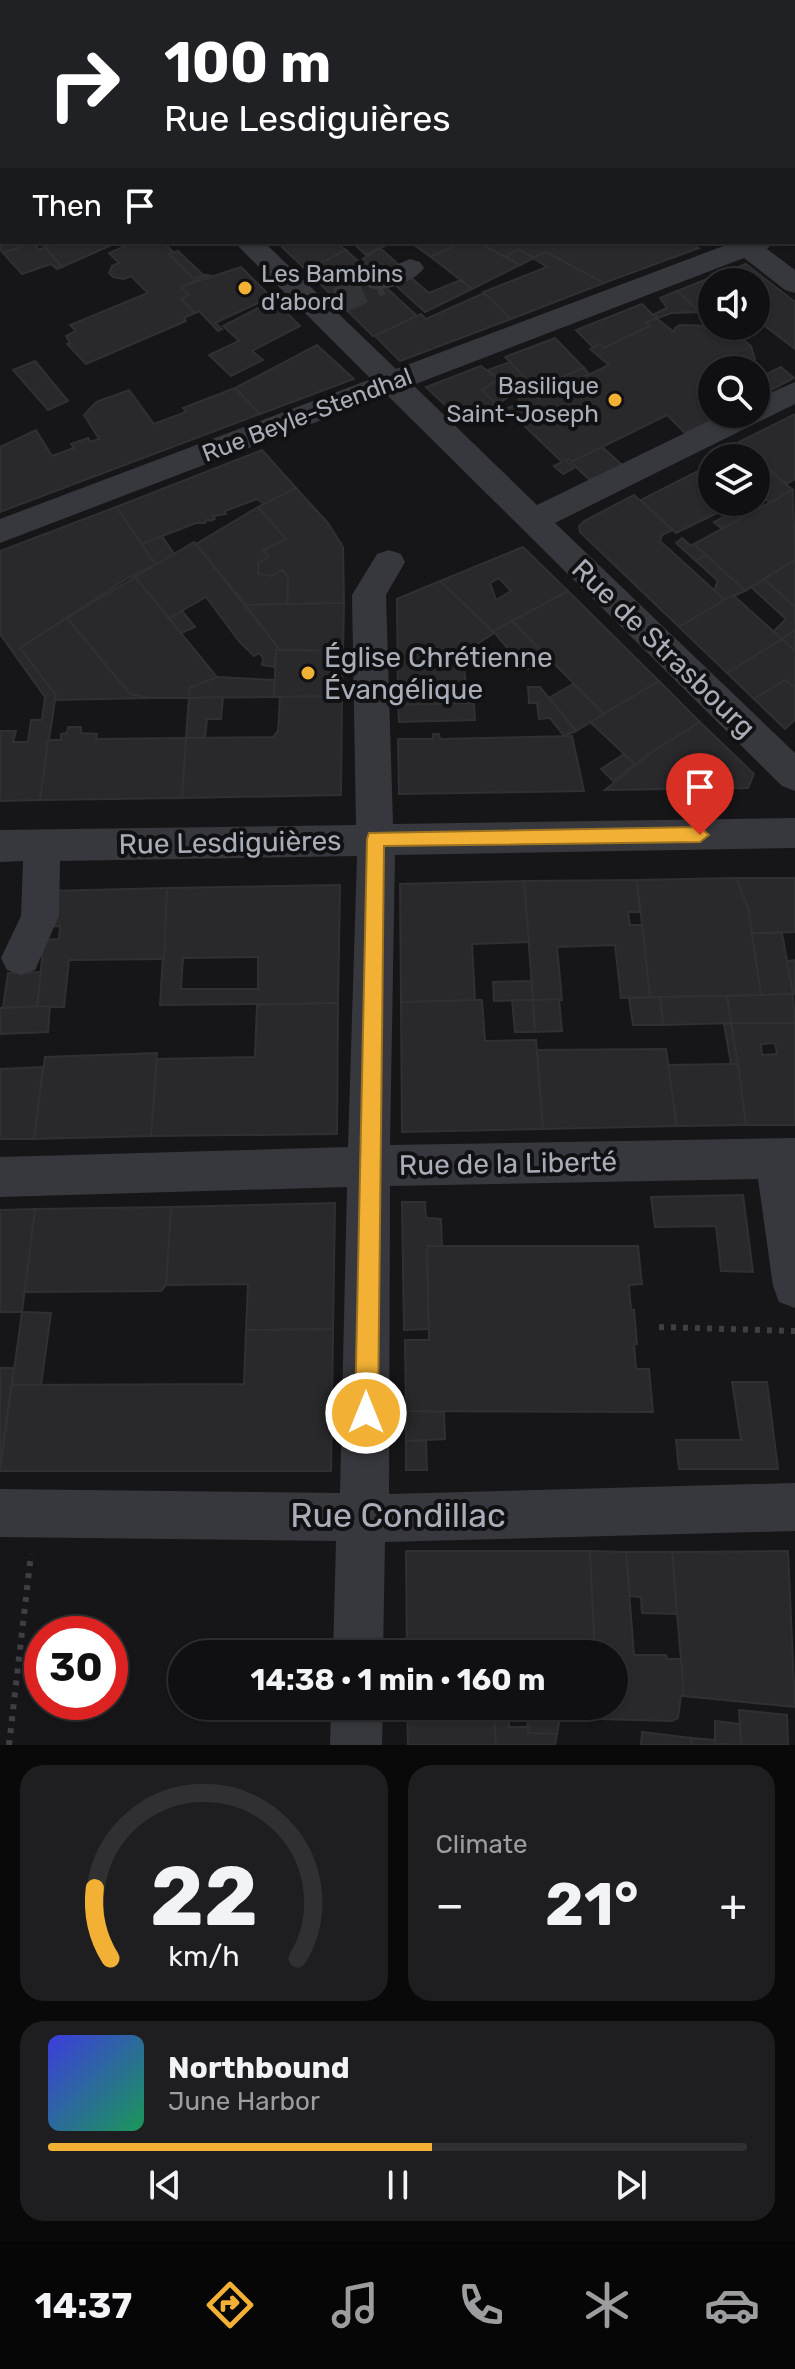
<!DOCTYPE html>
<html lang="en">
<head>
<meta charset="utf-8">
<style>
	body { margin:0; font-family:Rubik,sans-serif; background:#1e1e20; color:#f1f3f6; height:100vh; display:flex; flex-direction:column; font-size:30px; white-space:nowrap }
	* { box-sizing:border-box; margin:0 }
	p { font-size:26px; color:#9c9d9f }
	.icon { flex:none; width:44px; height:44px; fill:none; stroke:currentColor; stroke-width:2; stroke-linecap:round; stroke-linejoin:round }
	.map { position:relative; height:1745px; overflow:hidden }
	.drawer { display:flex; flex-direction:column; gap:20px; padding:20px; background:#09090a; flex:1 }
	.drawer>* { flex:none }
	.banner { position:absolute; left:0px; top:0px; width:796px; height:244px; box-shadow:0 2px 6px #0004,0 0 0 2px #303032; background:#202124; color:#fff; overflow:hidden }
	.tools { position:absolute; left:698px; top:268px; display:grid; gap:16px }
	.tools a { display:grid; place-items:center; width:72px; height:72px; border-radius:50%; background:#101012; box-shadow:0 2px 6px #0004,0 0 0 2px #303032; font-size:40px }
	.speed { position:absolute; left:24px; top:1616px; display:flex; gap:16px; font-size:40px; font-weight:700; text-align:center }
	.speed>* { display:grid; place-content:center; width:104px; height:104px; border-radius:50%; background:#101012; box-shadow:0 2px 6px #0004,0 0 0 2px #303032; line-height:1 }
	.speed .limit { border:12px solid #d22; background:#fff; color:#111 }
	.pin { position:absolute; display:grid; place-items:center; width:68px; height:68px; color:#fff; margin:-82px -34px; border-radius:50% 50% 50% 0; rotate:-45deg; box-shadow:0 0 8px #0007 }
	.pin .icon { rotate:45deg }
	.me { position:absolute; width:88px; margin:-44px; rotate:0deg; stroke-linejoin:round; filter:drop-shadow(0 0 6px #0008) }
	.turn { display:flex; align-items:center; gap:28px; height:168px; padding:0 32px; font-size:36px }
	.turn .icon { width:104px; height:104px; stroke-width:2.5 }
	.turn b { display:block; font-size:56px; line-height:68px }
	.then { display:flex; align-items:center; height:76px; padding:0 32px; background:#0003; gap:16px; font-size:30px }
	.big { font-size:60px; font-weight:700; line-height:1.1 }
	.drawer .card { flex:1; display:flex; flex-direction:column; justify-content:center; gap:12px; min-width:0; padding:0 28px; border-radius:24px; background:#1e1e20 }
	.drawer .dial { align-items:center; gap:0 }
	.dial svg { height:208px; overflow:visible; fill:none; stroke:#303032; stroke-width:7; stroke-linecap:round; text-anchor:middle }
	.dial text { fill:#f1f3f6; stroke:none }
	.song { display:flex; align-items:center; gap:24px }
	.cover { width:96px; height:96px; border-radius:12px; background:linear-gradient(135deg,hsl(240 70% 55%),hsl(150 70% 35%)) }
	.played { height:8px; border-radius:4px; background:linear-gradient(90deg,#f2b134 55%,#303032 55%) }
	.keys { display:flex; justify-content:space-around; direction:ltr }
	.heat { display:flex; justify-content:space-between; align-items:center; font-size:44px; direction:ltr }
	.drawer .tiles { flex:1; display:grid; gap:20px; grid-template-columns:1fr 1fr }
	.card:last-child { grid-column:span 2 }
	.trip { position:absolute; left:168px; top:1640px; width:460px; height:80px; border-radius:40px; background:#101012; box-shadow:0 2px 6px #0004,0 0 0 2px #303032; font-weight:700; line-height:80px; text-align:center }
	.menu { display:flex; height:128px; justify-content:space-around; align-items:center; background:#060607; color:#9c9d9f }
	.menu .icon { width:56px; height:56px }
	.menu .on { color:#f2b134 }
	.menu b { font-size:36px; color:#f1f3f6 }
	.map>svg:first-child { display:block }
	.building { fill:#29292c; stroke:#303034; stroke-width:2; fill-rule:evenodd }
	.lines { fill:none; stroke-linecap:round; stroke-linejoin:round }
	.minor-tunnel { stroke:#333438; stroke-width:27; stroke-dasharray:27 13; stroke-linecap:butt }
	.path { stroke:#3d3f44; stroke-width:6; stroke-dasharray:5 7; stroke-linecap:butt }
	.minor { fill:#37383d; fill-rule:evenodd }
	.tram { stroke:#4a4c52; stroke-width:2 }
	.route { fill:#f2b134; stroke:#9d7322; stroke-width:2 }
	.poi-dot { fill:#f2b134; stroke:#111113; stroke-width:3 }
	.labels { text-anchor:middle; stroke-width:8; stroke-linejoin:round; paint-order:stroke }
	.far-poi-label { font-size:24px; fill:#a8adb8; stroke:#111113; text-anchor:start }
	.far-street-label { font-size:24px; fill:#a8adb8; stroke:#111113 }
	.street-label { font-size:28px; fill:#a8adb8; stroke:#111113 }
	.poi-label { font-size:28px; fill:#a8adb8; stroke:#111113; text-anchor:start }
	.near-street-label { font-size:34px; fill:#a8adb8; stroke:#111113 }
</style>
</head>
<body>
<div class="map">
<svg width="795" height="1745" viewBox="0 0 795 1745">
	<rect width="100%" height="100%" fill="#161618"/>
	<g class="building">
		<polygon points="297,0 506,0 513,2 292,2"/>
		<polygon points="607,0 723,0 727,2 611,2"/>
		<polygon points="745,0 795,0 795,63 794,2 742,2"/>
		<polygon points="0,223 2,242 33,243 3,253 0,249"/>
		<polygon points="58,242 112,242 114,244 62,267 45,247"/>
		<polygon points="134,242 173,242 166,245 174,253 169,254 194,279 202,274 217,277 203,277 181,287 189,295 181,299 195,313 184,318 186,321 86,364 67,344 70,343 66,336 76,331 70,325 148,293 131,276 124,279 113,277 109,273 112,266 119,263 109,253"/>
		<polygon points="292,242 334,242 346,250 306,270 282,247"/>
		<polygon points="361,242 393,242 366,255 355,245"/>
		<polygon points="410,242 462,242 431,257"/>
		<polygon points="462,242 476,242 520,265 472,289 431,257"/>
		<polygon points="476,242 687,242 699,248 604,283 546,252 534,258 518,249 506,257"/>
		<polygon points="33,243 39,250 45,247 62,267 57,269 51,264 22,274 3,253"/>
		<polygon points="380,248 398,264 397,267 375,277 362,265 367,263 363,259"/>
		<polygon points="518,249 534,258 520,265 506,257"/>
		<polygon points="346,250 362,265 417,316 373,336 306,270"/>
		<polygon points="178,251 202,274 202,276 194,279 169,254"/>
		<polygon points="546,252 604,283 511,319 483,292 547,267 533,258"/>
		<polygon points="746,264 795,302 795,349 756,319 756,282 712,284 707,279"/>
		<polygon points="241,267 271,297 215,323 222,329 218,331 199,311 195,313 181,299 189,295 181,287"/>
		<polygon points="408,275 429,293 461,280 472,289 425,312 392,282"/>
		<polygon points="707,279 712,284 712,307 700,312 677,291"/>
		<polygon points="677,291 700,312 671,313 658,318 654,314 667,308 660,298"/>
		<polygon points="484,293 511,319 400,361 375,336 421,314 426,319"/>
		<polygon points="274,300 300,326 252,351 263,360 231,376 209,355 239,341 223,326"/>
		<polygon points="642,304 656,318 646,323 650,326 604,348 600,344 593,347 576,330"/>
		<polygon points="656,318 674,332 675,328 680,325 712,326 735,333 751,346 755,359 749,370 712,370 712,414 719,414 704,424 685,433 667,415 602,447 622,465 591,481 568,459 565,460 574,468 563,474 554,466 562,462 513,415 504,418 497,411 520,404 518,396 525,393 534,394 539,399 609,365 590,349 600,344 604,348 650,326 646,323"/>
		<polygon points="555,338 584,368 535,388 505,357"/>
		<polygon points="317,345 354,379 260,414 235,388"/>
		<polygon points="35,361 68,401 48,410 13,370"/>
		<polygon points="510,362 529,382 497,405 482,390 498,379 488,370"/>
		<polygon points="481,366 498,379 482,390 497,405 462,421 426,387"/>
		<polygon points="781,367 794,378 756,398 756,376 763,376"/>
		<polygon points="584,368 589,374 543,397 535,388"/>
		<polygon points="235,388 260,414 0,512 0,447 36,430 52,456 74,448 71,444 88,438 90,442 99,439 84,415 96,402 129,390 154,424 186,412 183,408"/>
		<polygon points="795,414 795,479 786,484 739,442"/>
		<polygon points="602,447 622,465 591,481 571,462"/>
		<polygon points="744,447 786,484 793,490 770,503 760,493 756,494 756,458 723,458"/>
		<polygon points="262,450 296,488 264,504 257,499 225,511 226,514 213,516 215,519 210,521 208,519 205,523 196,523 142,544 116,507"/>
		<polygon points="712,464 712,502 740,502 676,533 641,500"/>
		<polygon points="296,488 328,523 343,547 344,603 287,604 288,577 282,570 272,576 258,574 258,563 269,557 263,550 286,539 258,507"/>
		<polygon points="793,490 795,560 745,591 694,544"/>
		<polygon points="634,495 673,530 662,535 660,541 725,600 679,627 580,532 579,526 584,521"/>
		<polygon points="746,505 754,511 722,529 714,522"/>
		<polygon points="116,507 156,565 128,578 20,648 56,695 55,700 40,800 0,801 0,731 16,731 13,742 28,742 31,720 42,720 45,697 0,634 0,551"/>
		<polygon points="258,507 286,539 263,550 269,557 258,563 258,574 272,576 282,570 288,577 287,604 246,605 196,544"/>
		<polygon points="162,536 174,554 156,565 142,544"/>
		<polygon points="682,538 691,546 694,544 706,555 696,561 676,543"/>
		<polygon points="194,542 280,650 276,650 275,667 262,665 263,658 259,653 254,656 239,641 206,597 169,618 135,577"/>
		<path d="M523,547l45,44 -75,40 -53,-50zM499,578l12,13 -15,9 -6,-17z"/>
		<polygon points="706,555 745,591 725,600 714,590 718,581 696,561"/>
		<polygon points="795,560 795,607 764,579"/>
		<polygon points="135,577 217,677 190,688 189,698 150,698 130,694 67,618"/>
		<polygon points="764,579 795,607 795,630 782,639 774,631 786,619 751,587"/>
		<polygon points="440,581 494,633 463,653 467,703 398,705 397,599"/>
		<polygon points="568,591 659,681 604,714 512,621"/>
		<polygon points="733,595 782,639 727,673 679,627"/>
		<polygon points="344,603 343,651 280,650 246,605"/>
		<polygon points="182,611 195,627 181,633 169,618"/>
		<polygon points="67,618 130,694 150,698 55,700 56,695 20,648"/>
		<polygon points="512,621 541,651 536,653 532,648 526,652 538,664 526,670 493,631"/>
		<polygon points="795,630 795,651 782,639"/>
		<polygon points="782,639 795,651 795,685 792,686 785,680 754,699 727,673"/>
		<polygon points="276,650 343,651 342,696 274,697"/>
		<polygon points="217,677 274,680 274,697 189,698 190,688"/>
		<polygon points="785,680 792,686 795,685 795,720 785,729 754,699"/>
		<polygon points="659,681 700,722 635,764 590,722"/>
		<polygon points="573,684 604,714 576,731 549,698"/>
		<polygon points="528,687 540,687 576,731 564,736 550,718 539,719 537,703 529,703"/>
		<polygon points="342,696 341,795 182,798 186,738 273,737 278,731 280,697"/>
		<polygon points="223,697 221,719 207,719 205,738 186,738 189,698"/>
		<polygon points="467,703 474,704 475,720 399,722 398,705"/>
		<polygon points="700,722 754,774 748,788 605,790 652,752"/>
		<polygon points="68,727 81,727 81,733 97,734 96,739 186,738 182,798 40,800 48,740 61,740 61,734 67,733"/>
		<polygon points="433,734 439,734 440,739 572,736 584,791 399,794 398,739 433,739"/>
		<polygon points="624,754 635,764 613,781 601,769"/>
		<polygon points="736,878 795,878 795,932 752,933 748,908"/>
		<polygon points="736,878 748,908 761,995 650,997 637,880"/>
		<polygon points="637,880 640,912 628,912 630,925 642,925 650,997 621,998 615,945 557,947 562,1000 533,1000 524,881"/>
		<polygon points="524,881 529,942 472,944 475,1001 401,1002 400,884"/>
		<path d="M340,885l-2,118 -178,2 7,-117zM258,957v32h-77l2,-31z"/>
		<path d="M167,888l-3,71 -95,1 -5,47h-27l12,-116zM60,926l-1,13 -13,1 2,-13z"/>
		<polygon points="752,933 782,933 793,994 761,995"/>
		<polygon points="795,960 795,994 793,994 787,961"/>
		<polygon points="41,972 37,1007 3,1007 8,973"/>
		<polygon points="531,981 533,1000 494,1001 493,982"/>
		<polygon points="793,994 795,1023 731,1023 727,996"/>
		<polygon points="727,996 731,1023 663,1025 660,997"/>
		<polygon points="660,997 663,1025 633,1025 629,998"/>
		<polygon points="559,999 562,1031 535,1032 533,1000"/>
		<polygon points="482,1000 485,1041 536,1040 543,1129 402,1132 401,1002"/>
		<polygon points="512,1000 533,1000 535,1032 515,1032"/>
		<polygon points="338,1003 337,1134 151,1136 157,1059 255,1057 257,1005"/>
		<polygon points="50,1006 48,1032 0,1034 0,1008"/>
		<path d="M731,1023h64v102h-49zM775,1043l2,11 -15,1 -1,-11z"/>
		<polygon points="731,1023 738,1064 731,1064 724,1024"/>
		<polygon points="666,1049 677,1126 543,1129 537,1050"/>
		<polygon points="157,1053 151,1136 34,1139 45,1057"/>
		<polygon points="731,1064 738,1064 746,1125 677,1126 668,1065"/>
		<polygon points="43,1067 34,1139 0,1139 0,1069"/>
		<polygon points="743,1195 753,1272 721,1271 716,1226 655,1227 651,1197"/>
		<polygon points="402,1202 425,1202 426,1218 441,1219 442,1246 427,1246 429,1329 404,1330"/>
		<polygon points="335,1203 333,1329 246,1330 248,1284 166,1285 171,1207"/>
		<polygon points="171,1207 166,1285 161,1291 24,1292 35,1209"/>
		<polygon points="35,1209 22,1312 0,1312 0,1210"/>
		<polygon points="427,1246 638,1246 642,1284 629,1285 631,1310 634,1310 637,1344 634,1344 636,1369 649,1369 653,1412 406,1411 405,1340 429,1340"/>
		<polygon points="22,1312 51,1313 41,1385 12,1385"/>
		<polygon points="333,1329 331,1471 0,1471 12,1385 244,1384 246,1330"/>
		<polygon points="0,1368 14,1368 0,1463"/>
		<polygon points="732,1382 767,1382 778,1469 679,1469 676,1440 741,1440"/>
		<polygon points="406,1411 444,1412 445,1439 406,1441"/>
		<polygon points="406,1441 426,1441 427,1470 406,1470"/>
		<polygon points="406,1551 590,1551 595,1654 407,1654"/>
		<polygon points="590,1551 626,1552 634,1655 666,1655 667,1659 682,1659 684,1696 681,1696 678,1718 672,1721 599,1719 598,1706 614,1706 614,1654 595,1654"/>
		<polygon points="788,1551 795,1707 684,1696 672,1552"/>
		<polygon points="626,1552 672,1552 677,1614 642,1613 641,1597 630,1596"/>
		<polygon points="407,1706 494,1706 496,1745 408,1745"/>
		<polygon points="519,1706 566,1706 567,1718 560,1718 557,1734 528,1733 527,1714 520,1714"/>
		<polygon points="739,1710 787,1715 788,1745 741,1745"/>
		<polygon points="494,1712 509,1713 509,1727 528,1727 528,1733 557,1734 555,1745 496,1745"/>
		<polygon points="715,1721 740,1724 741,1745 715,1744"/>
		<polygon points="642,1732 691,1738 692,1745 641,1745"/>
		<polygon points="691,1738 715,1740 715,1744 732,1745 692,1745"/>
	</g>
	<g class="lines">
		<polyline class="minor-tunnel" points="338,301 380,282"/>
		<g class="path">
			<polyline points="659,1327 795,1331"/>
			<polyline points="9,1745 31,1554"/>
		</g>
		<g class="minor">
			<polygon points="175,0 199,0 201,2 177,2"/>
			<polygon points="534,0 560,0 562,2 536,2"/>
			<polygon points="572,0 598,0 600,2 574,2"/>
			<rect x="0" y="39" width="2" height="14"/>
			<rect x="794" y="114" width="1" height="16"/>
			<polygon points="2,149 2,165 0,166 0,150"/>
			<polygon points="795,219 795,236 794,236 794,219"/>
			<polygon points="234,242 264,242 396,369 734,242 774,242 767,249 795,270 795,293 785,290 744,258 413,385 537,505 724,414 756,414 756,399 795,382 795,404 555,523 795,753 795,791 782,786 387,395 0,543 0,519 371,379"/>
			<path d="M410,259l10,3 4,6c-10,14 -38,24 -54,20l-4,-6 4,-6z"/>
			<polygon points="389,550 401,554 405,562 386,595 393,824 795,818 795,848 395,855 390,1145 795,1138 795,1308 779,1302 773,1286 758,1179 390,1186 389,1494 795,1483 795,1531 385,1542 383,1654 333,1654 336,1541 0,1537 0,1489 340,1493 347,1187 0,1197 0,1157 348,1147 357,856 60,861 59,916 35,970 21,975 7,970 1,958 21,916 23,861 0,862 0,830 356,825 352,595 377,554"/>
			<polygon points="331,1706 383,1706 382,1745 330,1745"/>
		</g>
		<g class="tram">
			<polyline points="190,2 196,0"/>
			<polyline points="210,2 216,0"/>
		</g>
	</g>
	<polygon class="route" points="700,827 709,835 700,842 384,846 378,1413 374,1421 366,1424 358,1421 355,1413 367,839 369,833"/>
	<g class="poi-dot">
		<circle cx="245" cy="288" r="8"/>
		<circle cx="615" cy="400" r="8"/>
		<circle cx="308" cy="673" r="8"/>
	</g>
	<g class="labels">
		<g class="far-poi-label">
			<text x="261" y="282">Les Bambins<tspan x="261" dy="28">d'abord</tspan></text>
			<text x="599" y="394" text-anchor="end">Basilique<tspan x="599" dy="28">Saint-Joseph</tspan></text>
		</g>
		<g class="far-street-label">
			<text transform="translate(307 415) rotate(-21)" y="8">Rue Beyle-Stendhal</text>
		</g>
		<g class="street-label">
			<text transform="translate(664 648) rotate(44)" y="10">Rue de Strasbourg</text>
			<text transform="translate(230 842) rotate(-1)" y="10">Rue Lesdiguières</text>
			<text transform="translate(508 1163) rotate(-1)" y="10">Rue de la Liberté</text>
		</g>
		<g class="poi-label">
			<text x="324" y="667">Église Chrétienne<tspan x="324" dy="32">Évangélique</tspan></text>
		</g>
		<g class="near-street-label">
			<text x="398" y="1527">Rue Condillac</text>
		</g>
	</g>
</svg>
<div class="tools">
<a><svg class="icon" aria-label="sound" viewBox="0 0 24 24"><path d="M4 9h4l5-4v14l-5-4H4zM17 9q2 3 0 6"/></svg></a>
<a><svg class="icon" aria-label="search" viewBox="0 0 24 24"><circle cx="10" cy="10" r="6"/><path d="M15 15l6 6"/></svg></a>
<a><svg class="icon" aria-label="layers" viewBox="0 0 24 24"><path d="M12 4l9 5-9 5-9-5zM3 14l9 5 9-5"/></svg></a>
</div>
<div class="speed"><div class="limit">30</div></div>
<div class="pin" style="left:700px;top:835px;background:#d93025"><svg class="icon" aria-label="arrive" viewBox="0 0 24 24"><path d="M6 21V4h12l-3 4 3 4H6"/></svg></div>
<svg class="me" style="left:366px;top:1413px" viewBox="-20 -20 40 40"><circle r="17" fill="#f2b134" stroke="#fff" stroke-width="3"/><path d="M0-11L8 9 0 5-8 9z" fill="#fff"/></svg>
<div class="trip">14:38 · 1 min · 160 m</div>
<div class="banner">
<div class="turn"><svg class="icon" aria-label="right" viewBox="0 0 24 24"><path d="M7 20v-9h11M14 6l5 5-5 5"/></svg><div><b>100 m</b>Rue Lesdiguières</div></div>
<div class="then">Then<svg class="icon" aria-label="arrive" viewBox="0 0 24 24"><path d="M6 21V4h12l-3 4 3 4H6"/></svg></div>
</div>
</div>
<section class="drawer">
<div class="tiles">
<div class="card dial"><svg viewBox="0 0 100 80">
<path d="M14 69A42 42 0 1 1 86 69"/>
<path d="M14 69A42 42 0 0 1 8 42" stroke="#f2b134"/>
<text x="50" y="56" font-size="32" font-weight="700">22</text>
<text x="50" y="72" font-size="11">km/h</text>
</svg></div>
<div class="card"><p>Climate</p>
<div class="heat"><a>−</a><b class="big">21°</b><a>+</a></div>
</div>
<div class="card">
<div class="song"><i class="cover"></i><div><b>Northbound</b><p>June Harbor</p></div></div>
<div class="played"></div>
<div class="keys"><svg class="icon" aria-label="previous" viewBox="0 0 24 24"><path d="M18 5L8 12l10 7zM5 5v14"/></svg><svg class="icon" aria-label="pause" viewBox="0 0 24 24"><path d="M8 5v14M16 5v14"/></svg><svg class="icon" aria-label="next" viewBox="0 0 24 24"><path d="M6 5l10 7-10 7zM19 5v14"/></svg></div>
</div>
</div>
</section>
<nav class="menu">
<b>14:37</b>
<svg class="icon on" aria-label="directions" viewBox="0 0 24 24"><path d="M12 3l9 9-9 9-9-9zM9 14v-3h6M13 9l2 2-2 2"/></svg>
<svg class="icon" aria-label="music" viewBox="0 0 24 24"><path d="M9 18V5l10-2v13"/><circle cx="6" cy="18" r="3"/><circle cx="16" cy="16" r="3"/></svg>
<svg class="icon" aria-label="phone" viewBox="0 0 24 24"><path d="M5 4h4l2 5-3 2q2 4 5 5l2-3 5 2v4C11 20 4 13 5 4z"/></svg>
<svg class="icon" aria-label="climate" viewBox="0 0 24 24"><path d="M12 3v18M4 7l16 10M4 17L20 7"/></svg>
<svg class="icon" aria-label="car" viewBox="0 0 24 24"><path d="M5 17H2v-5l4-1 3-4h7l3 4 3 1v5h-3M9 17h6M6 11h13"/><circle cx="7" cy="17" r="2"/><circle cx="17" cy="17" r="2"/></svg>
</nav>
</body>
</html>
